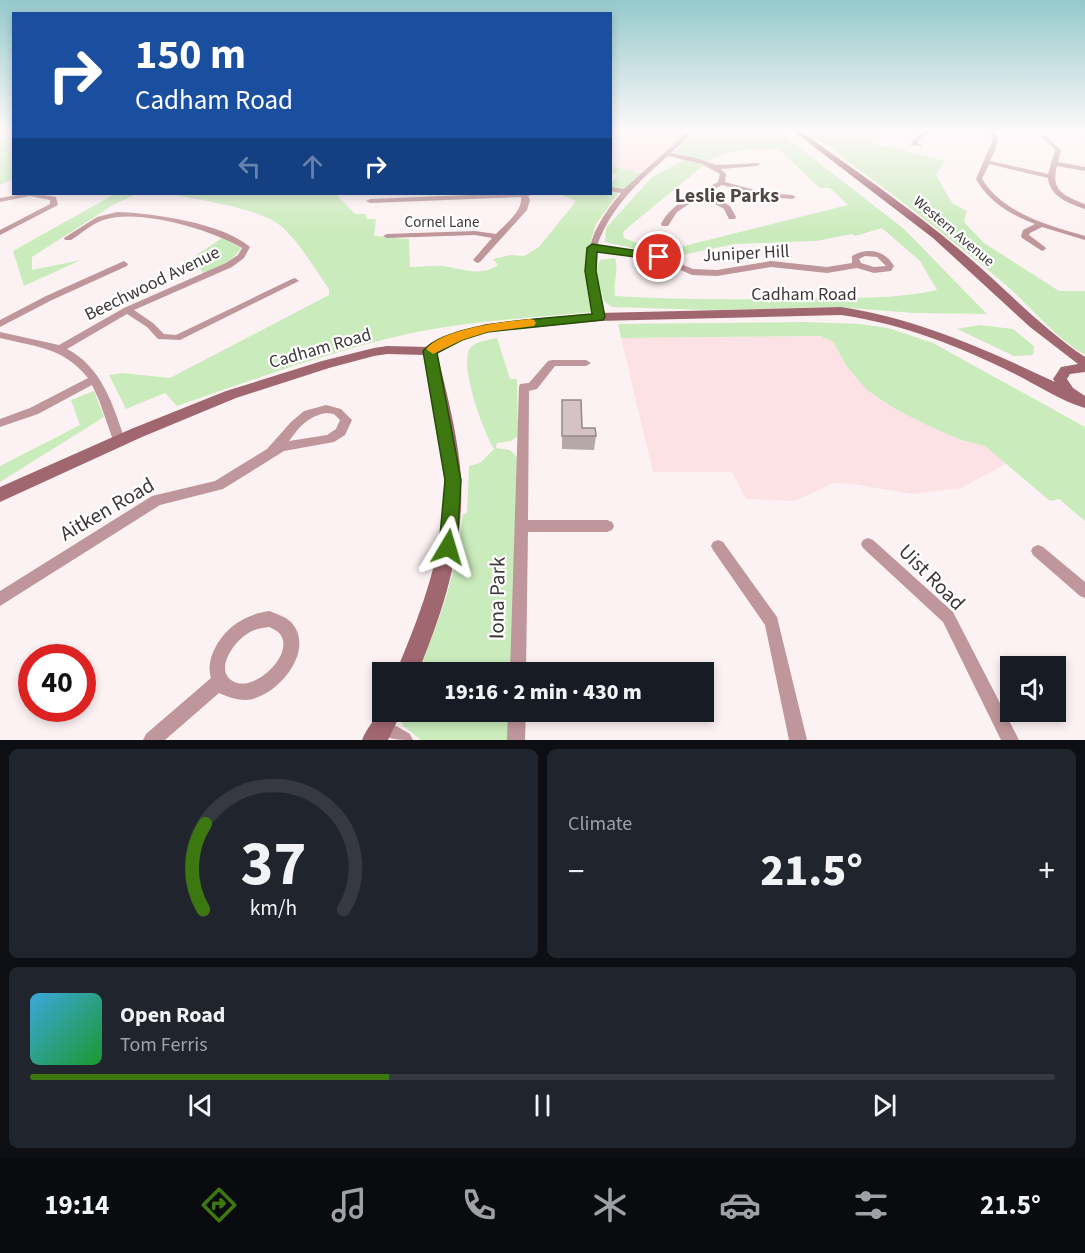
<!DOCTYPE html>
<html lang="en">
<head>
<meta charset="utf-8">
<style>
	body { margin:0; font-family:"Source Sans 3",sans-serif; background:#20242c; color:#f1f3f6; height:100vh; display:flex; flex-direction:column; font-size:22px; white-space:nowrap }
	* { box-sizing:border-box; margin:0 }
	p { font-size:20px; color:#9ea1a6 }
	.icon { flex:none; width:33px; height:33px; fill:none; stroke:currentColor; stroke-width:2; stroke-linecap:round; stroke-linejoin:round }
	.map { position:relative; height:740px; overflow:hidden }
	.drawer { display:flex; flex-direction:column; gap:9px; padding:9px; background:#0d0f14; flex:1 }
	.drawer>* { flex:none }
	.guide { position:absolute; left:12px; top:12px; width:600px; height:183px; border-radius:0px; box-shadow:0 3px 9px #0003; background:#1a4fa0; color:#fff; overflow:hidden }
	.controls { position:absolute; left:1000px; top:656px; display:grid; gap:12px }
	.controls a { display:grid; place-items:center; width:66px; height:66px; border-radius:0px; background:#171b24; box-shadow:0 3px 9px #0003; font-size:30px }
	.speed { position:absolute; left:18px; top:644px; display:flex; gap:12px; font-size:30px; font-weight:700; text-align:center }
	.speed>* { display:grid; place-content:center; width:78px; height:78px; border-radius:50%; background:#171b24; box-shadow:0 3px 9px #0003; line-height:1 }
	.speed .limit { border:9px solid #d22; background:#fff; color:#111 }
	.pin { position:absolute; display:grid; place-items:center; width:51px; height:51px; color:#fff; margin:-26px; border:3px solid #fff; border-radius:50%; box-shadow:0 2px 6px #0007 }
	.me { position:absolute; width:66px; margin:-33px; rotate:7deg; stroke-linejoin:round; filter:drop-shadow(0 0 4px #0008) }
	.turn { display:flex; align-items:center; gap:21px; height:126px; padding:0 24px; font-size:27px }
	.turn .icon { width:78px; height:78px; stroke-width:2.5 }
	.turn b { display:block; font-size:42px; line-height:51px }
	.lanes { display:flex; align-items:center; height:57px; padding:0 24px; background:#0003; justify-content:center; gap:30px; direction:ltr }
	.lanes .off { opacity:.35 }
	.big { font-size:45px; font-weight:800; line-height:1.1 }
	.drawer .tile { flex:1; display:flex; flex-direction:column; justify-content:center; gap:9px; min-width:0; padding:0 21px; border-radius:9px; background:#20242c }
	.drawer .dial { align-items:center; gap:0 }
	.dial svg { height:156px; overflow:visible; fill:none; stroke:#363941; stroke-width:7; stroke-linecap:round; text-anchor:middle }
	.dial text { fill:#f1f3f6; stroke:none }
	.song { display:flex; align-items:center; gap:18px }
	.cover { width:72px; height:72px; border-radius:9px; background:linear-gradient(135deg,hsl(200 70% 55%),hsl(130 70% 35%)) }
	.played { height:6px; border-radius:3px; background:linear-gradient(90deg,#3c7710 35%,#363941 35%) }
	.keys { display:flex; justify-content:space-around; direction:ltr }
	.heat { display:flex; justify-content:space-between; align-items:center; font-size:33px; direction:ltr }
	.drawer .tiles { flex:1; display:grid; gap:9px; grid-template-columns:1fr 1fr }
	.tile:last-child { grid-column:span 2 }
	.trip { position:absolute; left:372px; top:662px; width:342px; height:60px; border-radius:0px; background:#171b24; box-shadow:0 3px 9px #0003; font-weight:800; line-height:60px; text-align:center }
	.dock { display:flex; height:96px; justify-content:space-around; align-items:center; background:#090b0e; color:#9ea1a6 }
	.dock .icon { width:42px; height:42px }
	.dock .active { color:#3c7710 }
	.dock b { font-size:27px; color:#f1f3f6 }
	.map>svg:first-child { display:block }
	.built { fill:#fde2e5 }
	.green { fill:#caebbc }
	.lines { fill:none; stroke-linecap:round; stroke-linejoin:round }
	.street { fill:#bf969b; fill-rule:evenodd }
	.secondary { fill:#a16770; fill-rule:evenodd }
	.wall { fill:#b6a7a9 }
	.building { fill:#d4c2c4; stroke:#948889; stroke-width:1.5 }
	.route { fill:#3c7710; stroke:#274d0a; stroke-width:1.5 }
	.slow { fill:#f59e0b }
	.labels { text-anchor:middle; stroke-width:4.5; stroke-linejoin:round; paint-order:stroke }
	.far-street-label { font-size:15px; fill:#3e3738; stroke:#fff }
	.street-label { font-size:18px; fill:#3e3738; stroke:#fff }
	.far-district-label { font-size:20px; font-weight:bold; fill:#544547; stroke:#fff }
	.near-street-label { font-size:21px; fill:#3e3738; stroke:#fff }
</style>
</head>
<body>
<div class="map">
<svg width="1085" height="740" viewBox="0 0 1085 740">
	<rect width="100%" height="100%" fill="#fdf2f3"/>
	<g class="built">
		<polygon points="610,130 675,130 690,133 645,174 611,166"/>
		<polygon points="819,336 833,342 847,367 868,391 897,410 961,440 985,446 1006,464 961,488 912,494 853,484 833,483 795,501 746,499 732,472 653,472 621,338"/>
	</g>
	<g class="green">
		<polygon points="0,130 14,130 13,179 0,185"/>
		<path d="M698,130h79l127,99 83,85 -72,-1 -80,-6 -124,3 -99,-3 -8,-6 -8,-30 4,-11 15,-2c4,13 -2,24 0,38 65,4 129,4 194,2 45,-1 83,2 128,-8l-17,-29 -38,-33 -27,8 -3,-2 -36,7 -81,3 -63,13 -67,-15 1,-14 46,-51 32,-17 20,5 -73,60 -8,7 1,6 23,9 25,2 176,-44 -18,-17h-10l-42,-39c-22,1 -51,-1 -69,12l-35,-8z"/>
		<path d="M803,130h75l1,3 -10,8 3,2 73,18 -9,14 16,28 15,8 -3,11 20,21 75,48h26v64c-31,-18 -52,-46 -78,-69 -56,-48 -115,-92 -173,-135l3,-2 -13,-5z"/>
		<path d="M611,166l34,8 -19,18 -6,-1 -24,33 -11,37 8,51c-64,6 -128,9 -190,23 -77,18 -152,45 -226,71l-12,-13 -39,16 -17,-34 13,-2 48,5 159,-83v-6c-15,-21 -29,-46 -48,-63 -19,-17 -88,-28 -115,-32h170l19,20h11l1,5h9l-2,17c12,0 22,3 35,3l1,28c11,0 23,-2 33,-1 19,3 38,11 55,-1l-5,-6 18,-4 13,1 15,-9 37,-46 -16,-7h50l1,-9 6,-10 -6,-2z"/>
		<polygon points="115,194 136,194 113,205 32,257 32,270 81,260 24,286 13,251"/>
		<path d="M222,238l19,10c-9,15 -22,19 -37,26l-12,-16z"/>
		<polygon points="806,322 859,324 888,328 933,343 1085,427 1085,521 1059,499 1050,501 985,446 961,440 929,426 897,410 868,391 847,367 833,342 820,336 621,338 618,324"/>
		<polygon points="979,325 1013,329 1034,346 1033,355 1014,356 957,329"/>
		<path d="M497,338l13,41h7l1,57 -7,5 -14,2 -1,5 14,2 7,7 -5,215h-96c25,-50 41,-103 47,-158l4,-1 2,-47 11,-3 14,-14c-10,-16 -37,-87 -23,-102 6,-6 18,-7 26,-9z"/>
		<polygon points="94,391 104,417 0,482 0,466 80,425 71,400"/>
		<polygon points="399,711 511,711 510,740 421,740 403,726"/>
	</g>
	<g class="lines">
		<g class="street">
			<path d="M690,130h6l-25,23 29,6 16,6 43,-2 1,1 -3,2 -36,3 5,5 -1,8 42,11 25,2 4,2 -4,2 -25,-2 -45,-12 -15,8 23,13 6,11 -1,2h-6l-5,-10 -23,-13 -24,16 -9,14h-6l-1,-2c12,-23 36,-30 57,-42l2,-8 -18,-10 -34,-8c-31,27 -57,51 -71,90l62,9 34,14 24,1 54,-9 56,6 25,-4v-7c15,-9 33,-6 42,10l-3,5 -17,2 -17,-5 -30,5 -56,-6 -54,9 -25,-1 -18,-8 -22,10 -3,-1v-4l18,-8 -10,-5 -61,-8 -2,20 9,46 -2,2h-6c-3,-7 -4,-15 -5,-23 -9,-43 3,-70 31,-103l-11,-2v-4l14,2zM865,256l12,1 9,9 -12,1 -13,-4 -2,-4z"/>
			<polygon points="929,130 936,130 923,136 917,143 921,144 921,146 911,145 911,143 919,134"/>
			<path d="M987,130h6c9,10 2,19 -3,31l58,13 7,-24 -13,-13 3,-2 16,15 -3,12 27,5v4l-28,-5c-7,25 8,30 28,38v5c-15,-5 -36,-13 -37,-31l-59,-14 -7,15c22,35 66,46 103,57v4l-43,-13 -12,6 -1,2 16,12 1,2 -4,2 -20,-13 -1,-2 2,-6 12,-6c-25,-10 -45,-21 -59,-45l16,-37v-6z"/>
			<polygon points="22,194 37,194 56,197 58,205 0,235 0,230 50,204 50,200 30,196 0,202 0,198"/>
			<path d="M494,194h41l-7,2 2,4 -3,10 -47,52 -3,1 -4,-3 19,-22 -17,-3 -88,3 -4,-2 4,-2 88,-3 21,3c9,-10 27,-23 25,-37l-151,6 -4,-2 4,-2z"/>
			<path d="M117,212c35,1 106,11 133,35l-6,11 -12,9 -98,43 19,13 11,11 12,1 116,-56 3,-1 4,3 -119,59 -22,-1 -11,-12 -20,-13 -60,35c35,18 46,56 58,91l-2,3 -4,1 -4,-1 -2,-3 -14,-40 -7,-15 -54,29 -38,13v-8l30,-11 58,-30c-25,-31 -52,-31 -88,-40v-6l59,13 65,-37 102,-45 12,-8 4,-7c-29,-18 -102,-39 -135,-29 -13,3 -25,14 -36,21h-6l-1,-2 33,-21z"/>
			<polygon points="124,261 128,264 127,266 52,300 0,327 0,320 46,296"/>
			<polygon points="552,360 586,360 591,363 586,366 555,366 537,389 529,391 528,520 607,520 612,522 614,526 612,530 607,532 528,532 526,672 510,672 519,387 520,384 529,383 548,361"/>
			<path d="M326,405l15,4 11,11 -7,15 -11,7 -50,9 -61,38 -63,16 -160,101v-15l152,-95 63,-15 52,-32 24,-27 13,-11zM326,413l8,1 6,6 -4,9 -9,6 -38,6c10,-14 19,-25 37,-28z"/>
			<polygon points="868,538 873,540 953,612 1019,740 1001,740 943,622 863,548 861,544 863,540"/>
			<polygon points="718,540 723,542 777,617 807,740 789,740 765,625 713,550 711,546 713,542"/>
			<polygon points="1038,545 1043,547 1085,582 1085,598 1080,596 1033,555 1031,551 1033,547"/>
			<path d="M270,611c6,3 16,6 21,11 26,28 -14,76 -45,78 -10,0 -18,-3 -27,-7l-54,47h-22l3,-6 65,-56c-3,-10 -1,-19 3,-28 11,-23 31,-36 56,-39zM269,627c4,2 9,4 11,7 16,21 -29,62 -49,46 -16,-12 4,-39 16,-46 7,-5 14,-6 22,-7z"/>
			<polygon points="508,711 526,711 525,740 507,740"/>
			<path d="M384,719l26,15 3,6c-14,0 -31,0 -38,-12l3,-6z"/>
		</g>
		<g class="secondary">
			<path d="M792,130h7c54,39 110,77 161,120 42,35 79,76 125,107v15l-15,2 -3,5 6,9 12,8v12c-24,-7 -48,-23 -70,-34 -56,-28 -112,-50 -174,-59l-243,6 -111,11 -26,8 -24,13c9,37 19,75 23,113 7,72 -15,141 -42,206h-22c28,-66 52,-131 48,-204 -2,-38 -12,-76 -20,-113l-37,-1 -13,2 -45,12 -93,30 -94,39 -142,65v-15l131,-58 95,-38 96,-30 52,-13 13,-2 41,1 25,-13 33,-10 112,-11 243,-6c77,12 144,42 214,75l-2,-3 8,-12 17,-3 -48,-37 -97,-89z"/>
			<path d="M382,705v6h20l-14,29h-26c5,-13 14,-21 20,-35z"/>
		</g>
	</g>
	<polygon class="wall" points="562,400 582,428 596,436 594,450 562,449"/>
	<polygon class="building" points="562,400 581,400 582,428 595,428 596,436 562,436"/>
	<linearGradient id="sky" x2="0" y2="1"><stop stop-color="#94c9cb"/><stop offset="0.56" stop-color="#fef9fa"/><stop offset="1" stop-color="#fef9fa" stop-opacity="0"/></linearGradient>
	<rect width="1085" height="233" fill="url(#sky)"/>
	<path class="route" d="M592,244l67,10 5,3 -5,3 -62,-8 -1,19 9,46 -2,3 -116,12 -25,8 -25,13 24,127 -4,67 -3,6 -6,2 -6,-2 -3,-6 6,-67 -22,-129c25,-30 130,-33 169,-37l-7,-43 2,-23z"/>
	<path class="slow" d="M530,319l4,1 2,3 -2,3 -47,6 -25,8 -29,14 -7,-5c19,-21 77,-27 104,-30z"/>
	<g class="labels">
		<g class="far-street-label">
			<text x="442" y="227">Cornel Lane</text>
			<text transform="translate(954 231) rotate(40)" y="5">Western Avenue</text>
		</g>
		<g class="street-label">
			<text transform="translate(746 253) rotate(-3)" y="6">Juniper Hill</text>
			<text transform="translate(152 283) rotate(-26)" y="6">Beechwood Avenue</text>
			<text x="804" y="300">Cadham Road</text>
			<text transform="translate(320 348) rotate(-16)" y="6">Cadham Road</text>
		</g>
		<g class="far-district-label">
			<text x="727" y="202">Leslie Parks</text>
		</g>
		<g class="near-street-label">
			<text transform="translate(107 509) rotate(-30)" y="7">Aitken Road</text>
			<text transform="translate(932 577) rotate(45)" y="7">Uist Road</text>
			<text transform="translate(497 598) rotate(-89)" y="7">Iona Park</text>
		</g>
	</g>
</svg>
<div class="controls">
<a><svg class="icon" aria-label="sound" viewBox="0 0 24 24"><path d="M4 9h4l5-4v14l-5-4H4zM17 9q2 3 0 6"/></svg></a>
</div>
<div class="speed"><div class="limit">40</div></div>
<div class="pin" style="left:659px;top:257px;background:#d93025"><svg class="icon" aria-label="arrive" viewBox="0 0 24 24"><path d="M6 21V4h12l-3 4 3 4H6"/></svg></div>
<svg class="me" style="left:448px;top:547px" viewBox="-20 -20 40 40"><path d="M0-17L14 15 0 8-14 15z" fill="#3c7710" stroke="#fff" stroke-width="4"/></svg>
<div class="trip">19:16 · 2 min · 430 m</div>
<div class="guide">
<div class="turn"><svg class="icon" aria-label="right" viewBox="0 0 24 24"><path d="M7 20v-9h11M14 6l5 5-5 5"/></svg><div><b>150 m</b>Cadham Road</div></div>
<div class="lanes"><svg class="icon off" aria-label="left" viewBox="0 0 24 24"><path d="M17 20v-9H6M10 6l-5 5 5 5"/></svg><svg class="icon off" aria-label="ahead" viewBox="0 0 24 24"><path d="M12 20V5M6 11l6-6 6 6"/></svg><svg class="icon" aria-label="right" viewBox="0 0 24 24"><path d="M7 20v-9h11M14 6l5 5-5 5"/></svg></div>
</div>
</div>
<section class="drawer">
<div class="tiles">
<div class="tile dial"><svg viewBox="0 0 100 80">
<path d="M14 69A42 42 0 1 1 86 69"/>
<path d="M14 69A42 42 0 0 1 15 25" stroke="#3c7710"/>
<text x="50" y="56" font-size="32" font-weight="700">37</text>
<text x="50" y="72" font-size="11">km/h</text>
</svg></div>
<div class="tile"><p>Climate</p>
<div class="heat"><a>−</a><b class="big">21.5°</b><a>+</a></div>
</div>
<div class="tile">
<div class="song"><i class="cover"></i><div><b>Open Road</b><p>Tom Ferris</p></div></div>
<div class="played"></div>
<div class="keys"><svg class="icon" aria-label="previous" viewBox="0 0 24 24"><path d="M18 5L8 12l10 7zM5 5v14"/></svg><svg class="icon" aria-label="pause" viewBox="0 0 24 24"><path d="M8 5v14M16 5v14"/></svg><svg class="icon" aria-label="next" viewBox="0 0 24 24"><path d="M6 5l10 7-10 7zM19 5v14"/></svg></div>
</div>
</div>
</section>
<nav class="dock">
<b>19:14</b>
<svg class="icon active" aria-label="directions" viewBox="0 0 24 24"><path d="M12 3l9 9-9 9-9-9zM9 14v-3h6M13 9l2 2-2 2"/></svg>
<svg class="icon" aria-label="music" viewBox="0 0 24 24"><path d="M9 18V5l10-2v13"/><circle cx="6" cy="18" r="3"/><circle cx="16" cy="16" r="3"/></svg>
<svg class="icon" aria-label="phone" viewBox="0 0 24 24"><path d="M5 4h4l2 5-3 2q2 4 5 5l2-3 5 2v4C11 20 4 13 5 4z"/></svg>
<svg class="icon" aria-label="climate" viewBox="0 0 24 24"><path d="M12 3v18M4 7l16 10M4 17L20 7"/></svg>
<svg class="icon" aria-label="car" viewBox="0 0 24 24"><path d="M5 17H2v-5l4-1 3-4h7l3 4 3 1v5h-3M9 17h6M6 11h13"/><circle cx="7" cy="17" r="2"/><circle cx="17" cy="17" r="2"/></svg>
<svg class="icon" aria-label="filters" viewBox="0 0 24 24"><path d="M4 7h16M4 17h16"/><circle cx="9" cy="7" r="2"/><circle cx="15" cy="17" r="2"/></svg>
<b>21.5°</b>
</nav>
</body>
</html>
